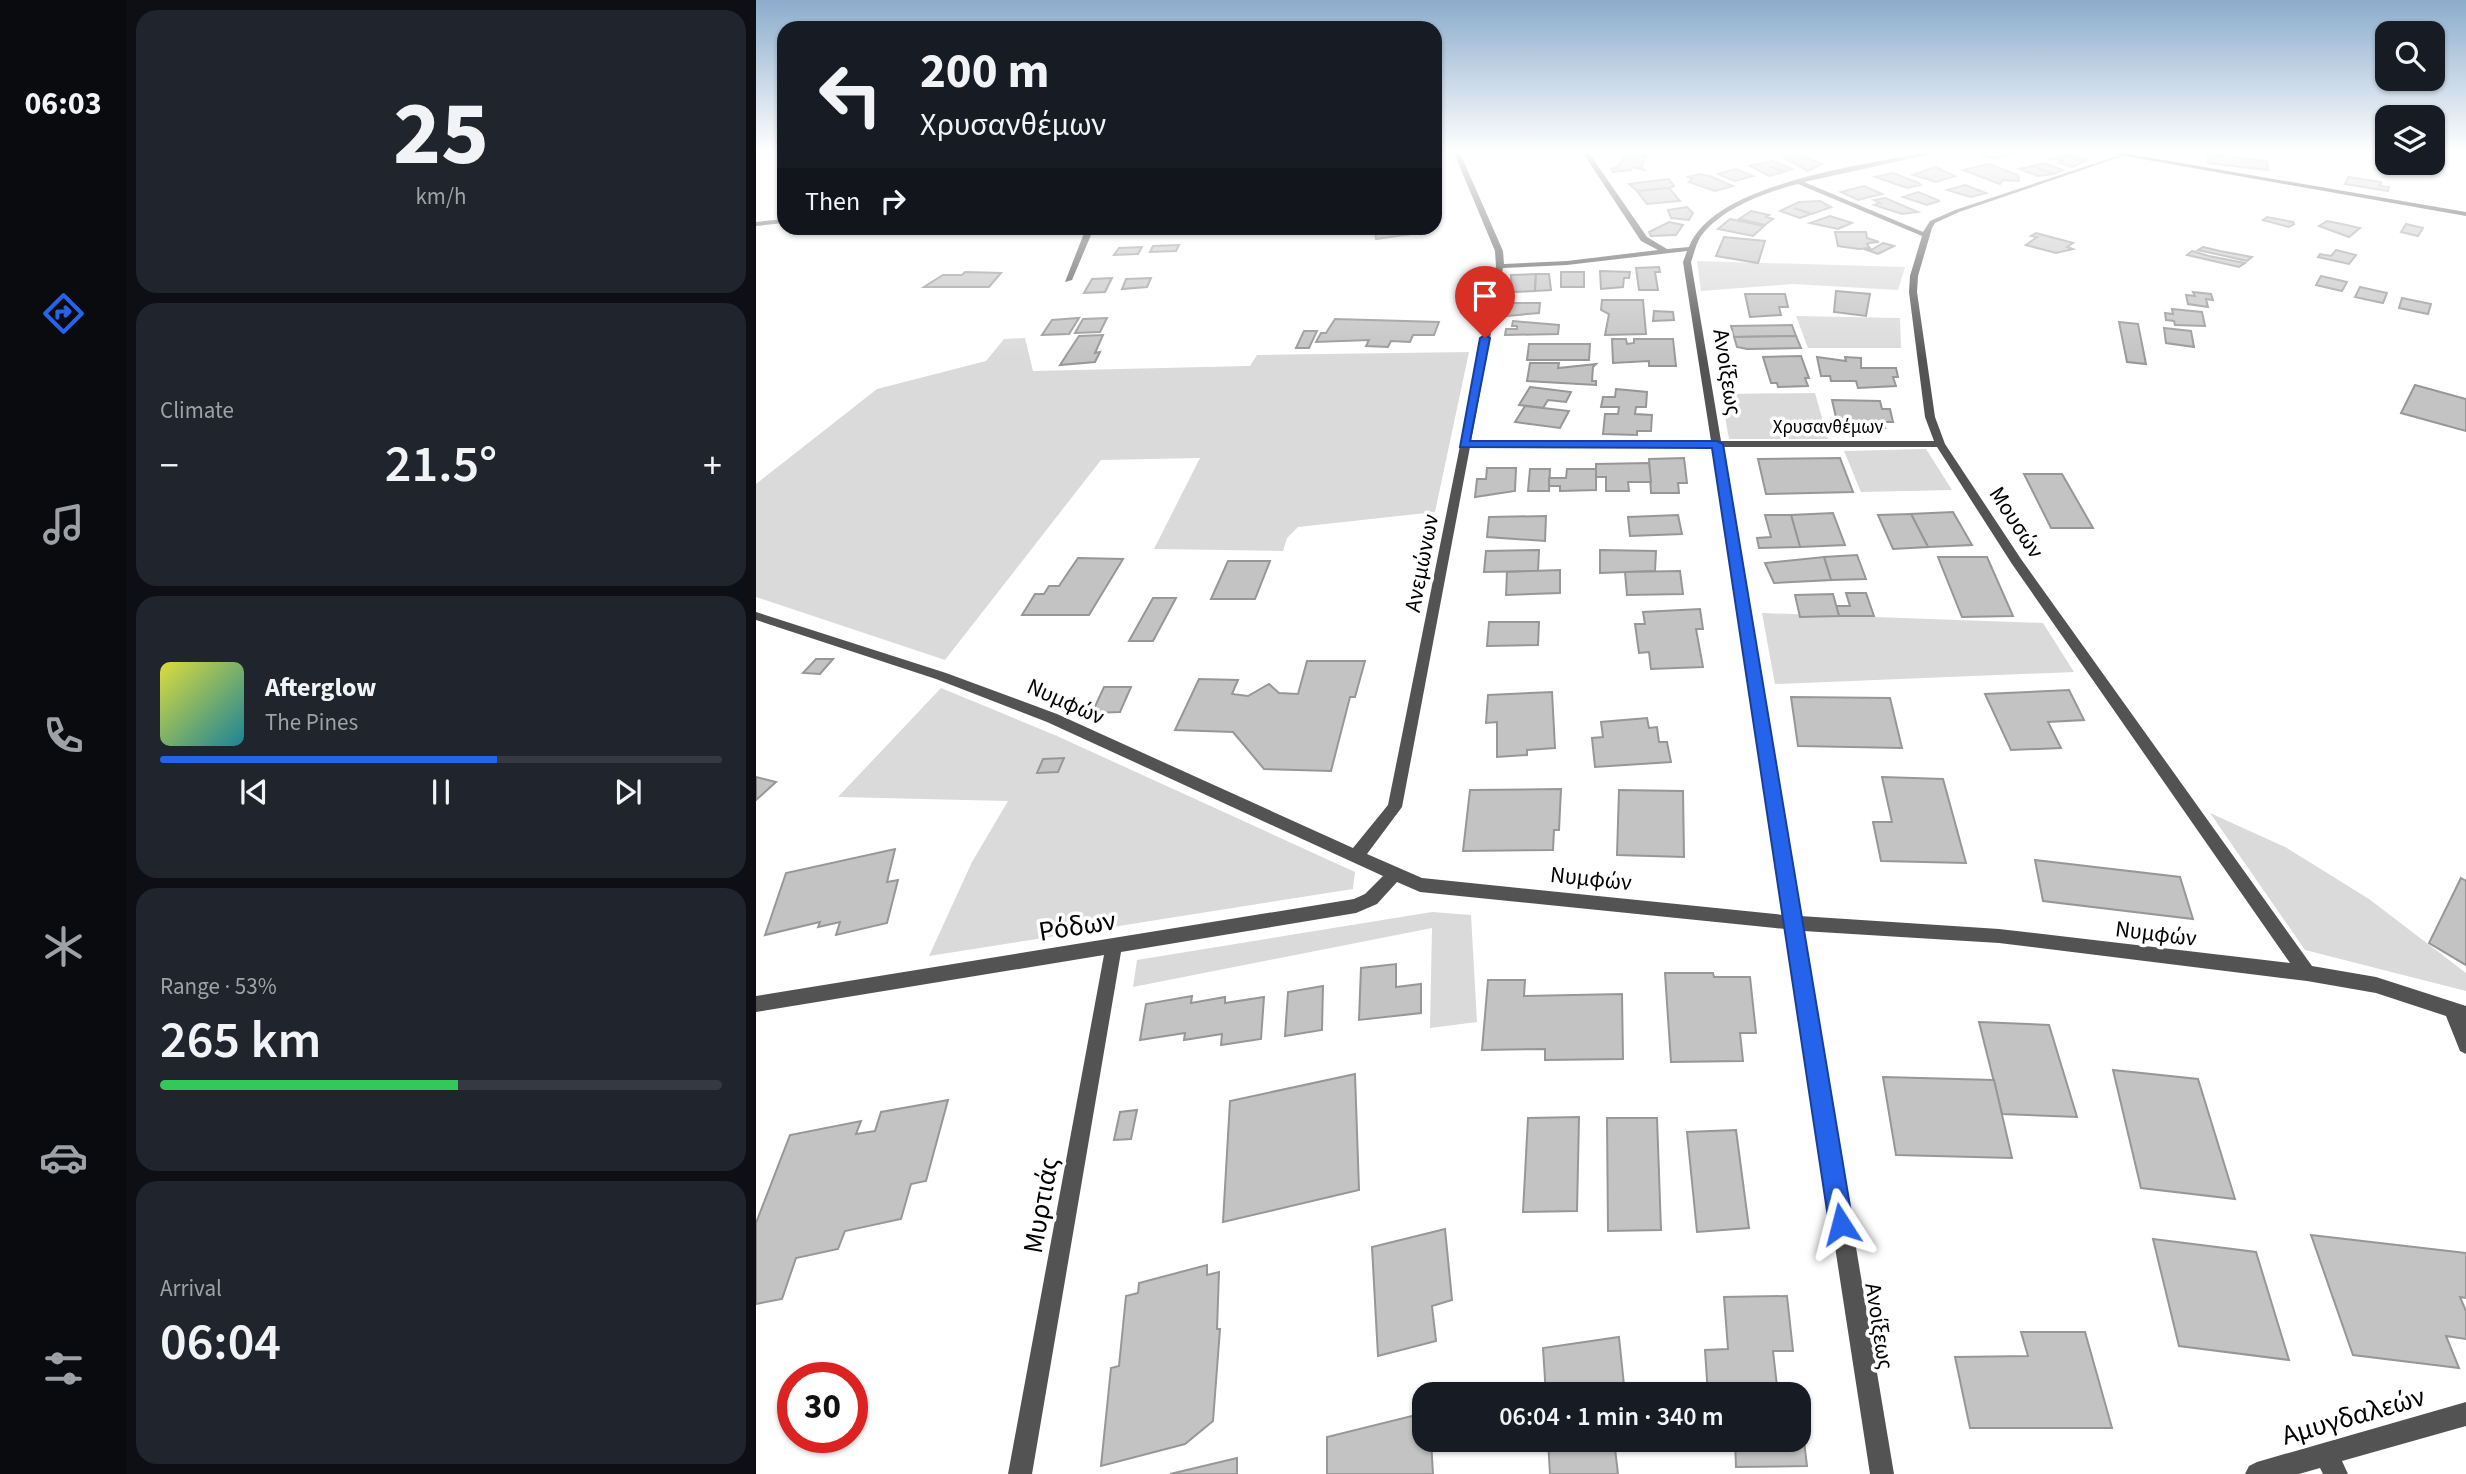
<!DOCTYPE html>
<html lang="en">
<head>
<meta charset="utf-8">
<style>
	body { margin:0; font-family:"Source Sans 3",sans-serif; background:#20242c; color:#f1f3f6; height:100vh; display:flex; flex-direction:column; font-size:26px; white-space:nowrap }
	* { box-sizing:border-box; margin:0 }
	p { font-size:23px; color:#9ea1a6 }
	.icon { flex:none; width:38px; height:38px; fill:none; stroke:currentColor; stroke-width:2; stroke-linecap:round; stroke-linejoin:round }
	.map { position:relative; flex:1; overflow:hidden }
	.sheet { display:flex; flex-direction:column; gap:10px; padding:10px; background:#0d0f14; width:630px }
	.sheet>* { flex:none }
	.top-card { position:absolute; left:21px; top:21px; width:665px; height:214px; border-radius:21px; box-shadow:0 2px 5px #0004; background:#171b24; color:#f1f3f6; overflow:hidden }
	.fabs { position:absolute; left:1619px; top:21px; display:grid; gap:14px }
	.fabs a { display:grid; place-items:center; width:70px; height:70px; border-radius:14px; background:#171b24; box-shadow:0 2px 5px #0004; font-size:35px }
	.speed { position:absolute; left:21px; top:1362px; display:flex; gap:14px; font-size:35px; font-weight:700; text-align:center }
	.speed>* { display:grid; place-content:center; width:91px; height:91px; border-radius:50%; background:#171b24; box-shadow:0 2px 5px #0004; line-height:1 }
	.speed .limit { border:10px solid #d22; background:#fff; color:#111 }
	.pin { position:absolute; display:grid; place-items:center; width:60px; height:60px; color:#fff; margin:-72px -30px; border-radius:50% 50% 50% 0; rotate:-45deg; box-shadow:0 0 7px #0007 }
	.pin .icon { rotate:45deg }
	.me { position:absolute; width:77px; margin:-38px; rotate:351deg; stroke-linejoin:round; filter:drop-shadow(0 0 5px #0008) }
	.turn { display:flex; align-items:center; gap:24px; height:147px; padding:0 28px; font-size:32px }
	.turn .icon { width:91px; height:91px; stroke-width:2.5 }
	.turn b { display:block; font-size:49px; line-height:60px }
	.then { display:flex; align-items:center; height:66px; padding:0 28px; background:#0003; gap:14px; font-size:26px }
	.big { font-size:52px; font-weight:600; line-height:1.1 }
	.sheet .widget { flex:1; display:flex; flex-direction:column; justify-content:center; gap:10px; min-width:0; padding:0 24px; border-radius:21px; background:#20242c }
	.sheet .dial { align-items:center; gap:0 }
	.dial b { font-size:91px; line-height:1 }
	.song { display:flex; align-items:center; gap:21px }
	.cover { width:84px; height:84px; border-radius:10px; background:linear-gradient(135deg,hsl(60 70% 55%),hsl(190 70% 35%)) }
	.played { height:7px; border-radius:4px; background:linear-gradient(90deg,#2563eb 60%,#363941 60%) }
	.keys { display:flex; justify-content:space-around; direction:ltr }
	.heat { display:flex; justify-content:space-between; align-items:center; font-size:38px; direction:ltr }
	.charge { height:10px; border-radius:5px; background:linear-gradient(90deg,#34c759 53%,#363941 0) }
	.trip { position:absolute; left:656px; top:1382px; width:399px; height:70px; border-radius:21px; background:#171b24; box-shadow:0 2px 5px #0004; font-weight:600; line-height:70px; text-align:center }
	main { display:flex; flex:1; min-height:0 }
	.menu { display:flex; flex-direction:column; width:126px; justify-content:space-around; align-items:center; background:#090b0e; color:#9ea1a6 }
	.menu .icon { width:49px; height:49px }
	.menu .current { color:#2563eb }
	.menu b { font-size:32px; color:#f1f3f6 }
	.map>svg:first-child { display:block }
	.green { fill:#dadada }
	.building { fill:#c3c3c3; stroke:#979797; stroke-width:2 }
	.lines { fill:none; stroke-linecap:round; stroke-linejoin:round }
	.street { fill:#535353; fill-rule:evenodd }
	.secondary { fill:#202020; fill-rule:evenodd }
	.route { fill:#2563eb; stroke:#184099; stroke-width:2 }
	.labels { text-anchor:middle; stroke-width:7; stroke-linejoin:round; paint-order:stroke }
	.far-street-label { font-size:19px; fill:#000; stroke:#fff }
	.street-label { font-size:23px; fill:#000; stroke:#fff }
	.near-street-label { font-size:28px; fill:#000; stroke:#fff }
</style>
</head>
<body>
<main>
<nav class="menu">
<b>06:03</b>
<svg class="icon current" aria-label="directions" viewBox="0 0 24 24"><path d="M12 3l9 9-9 9-9-9zM9 14v-3h6M13 9l2 2-2 2"/></svg>
<svg class="icon" aria-label="music" viewBox="0 0 24 24"><path d="M9 18V5l10-2v13"/><circle cx="6" cy="18" r="3"/><circle cx="16" cy="16" r="3"/></svg>
<svg class="icon" aria-label="phone" viewBox="0 0 24 24"><path d="M5 4h4l2 5-3 2q2 4 5 5l2-3 5 2v4C11 20 4 13 5 4z"/></svg>
<svg class="icon" aria-label="climate" viewBox="0 0 24 24"><path d="M12 3v18M4 7l16 10M4 17L20 7"/></svg>
<svg class="icon" aria-label="car" viewBox="0 0 24 24"><path d="M5 17H2v-5l4-1 3-4h7l3 4 3 1v5h-3M9 17h6M6 11h13"/><circle cx="7" cy="17" r="2"/><circle cx="17" cy="17" r="2"/></svg>
<svg class="icon" aria-label="filters" viewBox="0 0 24 24"><path d="M4 7h16M4 17h16"/><circle cx="9" cy="7" r="2"/><circle cx="15" cy="17" r="2"/></svg>
</nav>
<section class="sheet">
<div class="widget dial"><b>25</b><p>km/h</p></div>
<div class="widget"><p>Climate</p>
<div class="heat"><a>−</a><b class="big">21.5°</b><a>+</a></div>
</div>
<div class="widget">
<div class="song"><i class="cover"></i><div><b>Afterglow</b><p>The Pines</p></div></div>
<div class="played"></div>
<div class="keys"><svg class="icon" aria-label="previous" viewBox="0 0 24 24"><path d="M18 5L8 12l10 7zM5 5v14"/></svg><svg class="icon" aria-label="pause" viewBox="0 0 24 24"><path d="M8 5v14M16 5v14"/></svg><svg class="icon" aria-label="next" viewBox="0 0 24 24"><path d="M6 5l10 7-10 7zM19 5v14"/></svg></div>
</div>
<div class="widget"><p>Range · 53%</p><b class="big">265 km</b><div class="charge"></div></div>
<div class="widget"><p>Arrival</p><b class="big">06:04</b></div>
</section>
<div class="map">
<svg width="1710" height="1474" viewBox="0 0 1710 1474">
	<rect width="100%" height="100%" fill="#fff"/>
	<g class="green">
		<polygon points="941,261 1149,267 1142,290 1037,284 945,291"/>
		<polygon points="1040,316 1144,318 1145,348 1052,348"/>
		<polygon points="269,338 277,371 494,366 501,355 713,352 679,512 542,527 531,538 527,551 398,549 444,458 345,460 189,660 0,597 0,484 121,389 230,361 248,339"/>
		<polygon points="1059,393 1072,439 973,439 965,394"/>
		<polygon points="1170,449 1196,490 1105,492 1088,451"/>
		<polygon points="1006,613 1287,623 1318,672 1019,684"/>
		<polygon points="185,688 301,736 599,872 597,889 173,956 216,862 252,801 82,797"/>
		<polygon points="1454,813 1529,847 1613,899 1710,973 1710,991 1549,950"/>
		<polygon points="676,912 715,915 721,1022 674,1028 676,928 377,987 381,960"/>
	</g>
	<g class="building">
		<polygon points="1230,153 1254,153 1257,154 1238,159 1225,155"/>
		<polygon points="871,154 891,155 885,167 888,170 876,167 875,170 857,172 855,169 860,168"/>
		<polygon points="1043,154 1066,164 1052,171 1027,157"/>
		<polygon points="1314,154 1332,160 1316,167 1303,163 1307,161 1303,160 1291,159"/>
		<polygon points="1452,154 1511,161 1512,170 1452,163"/>
		<polygon points="1016,161 1036,169 1030,171 1013,166 1028,172 1013,176 994,166"/>
		<polygon points="1288,163 1307,170 1298,174 1276,166"/>
		<polygon points="1233,164 1262,175 1263,181 1247,180 1244,184 1207,170"/>
		<polygon points="1276,166 1298,174 1282,176 1263,169"/>
		<polygon points="1179,167 1199,176 1180,182 1157,175"/>
		<polygon points="980,169 997,176 979,181 962,174"/>
		<polygon points="1137,173 1163,183 1165,185 1151,188 1119,177"/>
		<polygon points="944,174 954,176 977,186 959,191 933,182 936,179 932,177"/>
		<polygon points="1592,177 1625,182 1624,186 1633,187 1632,191 1589,184"/>
		<polygon points="913,179 918,186 913,188 881,191 873,184"/>
		<polygon points="1209,185 1230,193 1215,197 1191,190"/>
		<polygon points="1108,186 1126,194 1102,200 1085,192"/>
		<polygon points="913,188 924,201 891,204 881,191"/>
		<polygon points="1162,192 1182,200 1183,201 1171,205 1147,197"/>
		<polygon points="1129,198 1162,212 1146,214 1118,205 1124,203 1118,200"/>
		<polygon points="1064,201 1075,207 1056,214 1038,208 1055,214 1044,218 1024,211 1043,202"/>
		<polygon points="931,207 937,213 933,220 915,218 912,210"/>
		<polygon points="995,211 1013,215 1010,217 1017,219 1009,225 983,219"/>
		<polygon points="1074,216 1096,223 1082,229 1054,223"/>
		<polygon points="1511,217 1537,222 1538,224 1533,227 1507,220"/>
		<polygon points="974,219 1008,226 997,236 962,229"/>
		<polygon points="1571,221 1586,224 1604,228 1593,237 1563,226"/>
		<polygon points="913,222 927,225 920,235 895,236 893,232"/>
		<polygon points="1650,224 1667,228 1662,236 1645,232"/>
		<polygon points="654,228 656,234 620,239 619,230"/>
		<polygon points="1079,232 1110,232 1111,238 1123,242 1113,243 1111,244 1114,248 1103,249 1082,246"/>
		<polygon points="1280,233 1317,243 1311,247 1317,249 1300,253 1270,245 1281,237 1275,236"/>
		<polygon points="968,237 1009,241 1002,263 960,256"/>
		<polygon points="1127,243 1138,246 1122,254 1108,249 1115,250"/>
		<polygon points="423,245 420,251 394,252 397,246"/>
		<polygon points="386,247 382,254 358,255 363,248"/>
		<polygon points="1447,247 1464,251 1496,257 1491,261 1442,250"/>
		<polygon points="1580,250 1600,255 1593,264 1562,257 1564,254 1575,256"/>
		<polygon points="1436,251 1453,256 1489,263 1483,267 1431,255"/>
		<polygon points="903,267 904,272 899,272 902,290 883,290 880,268"/>
		<polygon points="844,271 874,272 873,278 868,278 867,287 845,289"/>
		<polygon points="209,272 245,273 233,287 168,287 187,275 206,275"/>
		<rect x="805" y="272" width="23" height="15"/>
		<polygon points="780,274 779,291 756,292 755,275"/>
		<polygon points="780,274 793,274 795,290 779,291"/>
		<polygon points="1565,276 1591,282 1586,291 1560,285"/>
		<polygon points="356,278 349,292 328,293 336,279"/>
		<polygon points="395,278 391,287 366,289 370,279"/>
		<polygon points="1604,287 1631,293 1627,303 1599,297"/>
		<polygon points="1080,291 1114,294 1110,316 1078,312"/>
		<polygon points="1437,292 1455,294 1457,300 1450,299 1452,307 1432,304 1430,295 1439,296"/>
		<polygon points="989,294 1029,294 1032,307 1023,307 1025,315 994,317"/>
		<polygon points="1646,298 1675,304 1672,314 1643,308"/>
		<polygon points="846,300 887,300 890,334 849,335 853,314 845,310"/>
		<polygon points="746,303 784,303 783,313 750,316 751,313 744,313"/>
		<polygon points="1416,309 1446,312 1449,326 1419,325 1418,321 1410,320 1409,313 1417,314"/>
		<polygon points="898,311 917,312 918,320 897,321"/>
		<polygon points="323,318 313,334 286,335 296,320"/>
		<polygon points="351,318 344,332 319,333 327,319"/>
		<polygon points="579,319 683,322 678,335 657,335 654,342 635,341 632,347 610,346 613,340 560,342 565,333 570,333"/>
		<polygon points="757,321 803,325 802,334 749,335 750,329 761,329 761,326 756,326"/>
		<polygon points="1363,322 1382,324 1390,364 1371,362"/>
		<polygon points="1036,325 1040,336 978,337 975,326"/>
		<polygon points="1408,328 1435,331 1438,347 1410,343"/>
		<polygon points="548,331 561,331 553,348 540,348"/>
		<polygon points="347,335 339,353 344,352 339,362 304,365 323,336"/>
		<polygon points="1040,336 1045,348 991,349 981,347 978,337"/>
		<polygon points="856,339 870,339 871,344 878,343 878,339 917,339 920,366 893,366 893,361 857,363"/>
		<polygon points="773,344 834,344 833,360 771,360"/>
		<polygon points="1045,356 1053,378 1049,378 1052,386 1022,387 1021,383 1015,383 1007,357"/>
		<polygon points="1061,357 1090,361 1089,357 1105,358 1105,368 1140,368 1142,377 1137,377 1140,386 1102,388 1100,381 1075,381 1074,376 1065,376"/>
		<polygon points="774,363 803,363 802,368 840,364 837,367 836,381 840,381 840,385 771,381"/>
		<polygon points="1659,385 1710,399 1710,431 1645,413"/>
		<polygon points="774,387 815,392 810,402 792,400 787,408 763,405"/>
		<polygon points="860,389 891,392 890,407 880,407 879,414 896,415 895,431 881,431 881,435 847,434 849,414 862,414 863,407 845,407 847,397 859,397"/>
		<polygon points="1076,400 1124,401 1126,409 1134,409 1137,422 1127,422 1129,428 1082,426"/>
		<polygon points="769,406 787,408 813,411 804,428 759,422"/>
		<polygon points="928,458 931,483 922,483 923,493 895,493 893,459"/>
		<polygon points="1084,458 1097,492 1010,494 1002,459"/>
		<polygon points="893,463 895,482 872,482 873,491 850,491 850,477 840,477 840,464"/>
		<polygon points="731,468 760,468 759,491 719,497 721,479 730,479"/>
		<polygon points="774,469 794,469 793,491 772,491"/>
		<polygon points="811,469 840,469 840,490 804,491 804,486 793,486 793,478 810,478"/>
		<polygon points="1268,474 1306,474 1337,528 1295,528"/>
		<polygon points="1197,512 1216,545 1172,547 1155,514"/>
		<polygon points="1077,513 1089,545 1044,547 1035,515"/>
		<polygon points="1155,514 1172,547 1137,549 1122,515"/>
		<polygon points="922,515 926,534 874,536 872,517"/>
		<polygon points="1009,515 1035,515 1044,547 1003,548 1001,538 1015,537"/>
		<polygon points="790,516 789,541 731,537 733,517"/>
		<polygon points="783,550 782,571 728,572 730,551"/>
		<polygon points="844,550 900,551 899,571 844,573"/>
		<polygon points="1101,555 1110,579 1075,580 1068,557"/>
		<polygon points="1068,557 1075,580 1018,583 1009,563"/>
		<polygon points="1182,557 1231,557 1257,616 1206,617"/>
		<polygon points="322,558 367,559 333,615 266,615 279,594 288,594 293,586 303,586"/>
		<polygon points="472,561 514,561 499,599 455,599"/>
		<polygon points="804,570 804,593 750,595 751,572"/>
		<polygon points="924,571 927,594 871,595 869,572"/>
		<polygon points="1090,593 1110,593 1118,616 1083,616 1080,606 1094,606"/>
		<polygon points="1077,594 1083,616 1044,617 1039,595"/>
		<polygon points="397,598 420,598 397,641 373,641"/>
		<polygon points="944,609 947,629 940,629 947,667 895,669 893,652 883,653 879,624 889,624 887,612"/>
		<polygon points="733,622 783,622 782,645 731,646"/>
		<polygon points="60,659 77,659 64,674 47,673"/>
		<polygon points="551,661 609,661 599,697 594,697 575,771 508,769 477,732 419,730 443,679 482,680 476,694 492,696 513,684 523,693 542,694"/>
		<polygon points="348,687 375,687 364,712 336,713"/>
		<polygon points="1313,690 1328,720 1292,722 1305,748 1255,750 1229,694"/>
		<polygon points="796,692 799,748 771,750 771,755 741,757 741,722 730,723 732,695"/>
		<polygon points="1035,697 1134,698 1146,748 1042,746"/>
		<polygon points="891,718 893,728 901,727 903,742 911,742 915,762 839,767 836,738 847,737 845,722"/>
		<polygon points="308,758 302,772 281,773 287,759"/>
		<polygon points="0,777 20,782 0,800"/>
		<polygon points="1126,777 1187,779 1210,863 1125,861 1117,822 1136,822"/>
		<polygon points="805,789 803,830 798,830 797,850 707,851 714,790"/>
		<polygon points="863,790 927,791 928,857 861,855"/>
		<polygon points="139,849 131,882 142,880 131,923 80,935 84,922 62,927 64,922 9,935 30,873"/>
		<polygon points="1279,860 1424,877 1437,919 1287,901"/>
		<polygon points="1705,878 1710,881 1710,965 1673,943"/>
		<polygon points="640,964 640,987 665,984 665,1013 603,1020 605,968"/>
		<polygon points="909,973 957,973 958,977 994,977 1000,1033 984,1033 987,1061 915,1062"/>
		<polygon points="732,980 769,980 768,996 866,994 867,1059 789,1060 789,1049 726,1050"/>
		<polygon points="567,986 566,1030 529,1036 532,992"/>
		<polygon points="436,996 435,1003 469,997 469,1003 508,997 505,1039 465,1045 466,1034 428,1040 429,1033 384,1040 390,1004"/>
		<polygon points="1223,1022 1293,1025 1321,1117 1246,1114"/>
		<polygon points="1357,1070 1442,1079 1479,1199 1385,1188"/>
		<polygon points="599,1074 603,1190 467,1222 474,1101"/>
		<polygon points="1127,1077 1238,1080 1256,1158 1140,1155"/>
		<polygon points="192,1100 170,1181 155,1184 145,1219 89,1231 82,1249 40,1258 26,1299 0,1304 0,1223 34,1135 105,1121 100,1134 119,1131 125,1112"/>
		<polygon points="381,1110 375,1139 358,1140 364,1112"/>
		<polygon points="823,1117 821,1211 767,1212 772,1118"/>
		<polygon points="851,1118 901,1118 905,1230 852,1231"/>
		<polygon points="980,1130 993,1228 941,1232 931,1132"/>
		<polygon points="689,1229 696,1300 676,1306 680,1341 622,1356 616,1247"/>
		<polygon points="1555,1235 1710,1253 1710,1298 1704,1297 1710,1311 1710,1339 1690,1336 1703,1368 1597,1355"/>
		<polygon points="1397,1239 1500,1252 1533,1360 1423,1346"/>
		<polygon points="451,1265 451,1275 463,1272 461,1329 464,1329 457,1421 429,1444 345,1466 355,1368 363,1366 370,1296 382,1293 383,1283"/>
		<polygon points="1031,1296 1037,1351 1017,1351 1022,1395 952,1395 949,1350 972,1349 968,1297"/>
		<polygon points="1265,1332 1329,1332 1356,1428 1214,1428 1199,1357 1272,1356"/>
		<polygon points="863,1337 869,1395 790,1395 787,1348"/>
		<polygon points="1043,1399 1051,1466 980,1467 979,1440 1043,1440"/>
		<polygon points="668,1413 668,1440 675,1440 677,1474 571,1474 571,1437"/>
		<polygon points="792,1440 858,1440 862,1474 794,1474"/>
		<polygon points="481,1458 481,1474 414,1474"/>
	</g>
	<g class="lines">
		<g class="street">
			<path d="M698,153h6l43,98 1,13 63,-3 91,-11 -17,-9 -58,-88h6l58,84 20,12 22,-2c24,-63 173,-82 233,-94h14l-132,29 119,50 7,-11 25,-11 168,-56v2l-164,56 -24,11 -3,5 -14,48 -1,16 18,125 10,27 76,115 291,407 64,11 90,29v48l-6,-3 -14,-35 -70,-23 -69,-12 -308,-38 -196,-12 91,543h-24l-84,-545 -366,-37 -23,-10 -20,22 -21,9 -235,39 -89,522h-24l96,-519 -348,57v-16l598,-97 11,-5 18,-18 -336,-154 -111,-43 -180,-59v-8l190,61 111,41 296,134 35,-43 108,-539 -1,-15zM1042,184l124,52 -12,40 -1,16 16,125 9,24h-213l-30,-179c3,-8 5,-19 10,-26 21,-28 65,-44 97,-52zM931,251l-4,11 28,179h-240l32,-173 64,-3zM714,447h242l72,468 -362,-37 -55,-24 35,-47zM966,447h215l75,117 278,399 -291,-34 -199,-13z"/>
			<polygon points="28,219 28,223 0,226 0,222"/>
			<polygon points="330,228 338,228 316,280 309,282"/>
			<polygon points="1710,1402 1710,1426 1586,1461 1592,1474 1567,1474 1564,1468 1543,1474 1489,1474 1493,1466 1501,1462"/>
		</g>
		<polygon class="secondary" points="1352,153 1367,153 1710,212 1710,216"/>
	</g>
	<linearGradient id="sky" x2="0" y2="1"><stop stop-color="#8baccc"/><stop offset="0.42" stop-color="#fff"/><stop offset="1" stop-color="#fff" stop-opacity="0"/></linearGradient>
	<rect width="1710" height="360" fill="url(#sky)"/>
	<polygon class="route" points="729,335 734,338 714,441 961,441 967,444 1097,1224 1093,1232 1085,1235 1077,1232 1073,1224 956,448 704,447 724,338"/>
	<g class="labels">
		<g class="far-street-label">
			<text x="1072" y="433">Χρυσανθέμων</text>
		</g>
		<g class="street-label">
			<text transform="translate(972 372) rotate(81)" y="8">Ανοίξεως</text>
			<text transform="translate(1261 522) rotate(57)" y="8">Μουσών</text>
			<text transform="translate(665 563) rotate(-79)" y="8">Ανεμώνων</text>
			<text transform="translate(310 701) rotate(24)" y="8">Νυμφών</text>
			<text transform="translate(835 878) rotate(6)" y="8">Νυμφών</text>
			<text transform="translate(1400 933) rotate(7)" y="8">Νυμφών</text>
			<text transform="translate(1124 1326) rotate(81)" y="8">Ανοίξεως</text>
		</g>
		<g class="near-street-label">
			<text transform="translate(321 925) rotate(-9)" y="10">Ρόδων</text>
			<text transform="translate(284 1205) rotate(-80)" y="10">Μυρτιάς</text>
			<text transform="translate(1597 1415) rotate(-16)" y="10">Αμυγδαλεών</text>
		</g>
	</g>
</svg>
<div class="fabs">
<a><svg class="icon" aria-label="search" viewBox="0 0 24 24"><circle cx="10" cy="10" r="6"/><path d="M15 15l6 6"/></svg></a>
<a><svg class="icon" aria-label="layers" viewBox="0 0 24 24"><path d="M12 4l9 5-9 5-9-5zM3 14l9 5 9-5"/></svg></a>
</div>
<div class="speed"><div class="limit">30</div></div>
<div class="pin" style="left:729px;top:338px;background:#d93025"><svg class="icon" aria-label="arrive" viewBox="0 0 24 24"><path d="M6 21V4h12l-3 4 3 4H6"/></svg></div>
<svg class="me" style="left:1085px;top:1224px" viewBox="-20 -20 40 40"><path d="M0-17L14 15 0 8-14 15z" fill="#2563eb" stroke="#fff" stroke-width="4"/></svg>
<div class="trip">06:04 · 1 min · 340 m</div>
<div class="top-card">
<div class="turn"><svg class="icon" aria-label="left" viewBox="0 0 24 24"><path d="M17 20v-9H6M10 6l-5 5 5 5"/></svg><div><b>200 m</b>Χρυσανθέμων</div></div>
<div class="then">Then<svg class="icon" aria-label="right" viewBox="0 0 24 24"><path d="M7 20v-9h11M14 6l5 5-5 5"/></svg></div>
</div>
</div>
</main>
</body>
</html>
